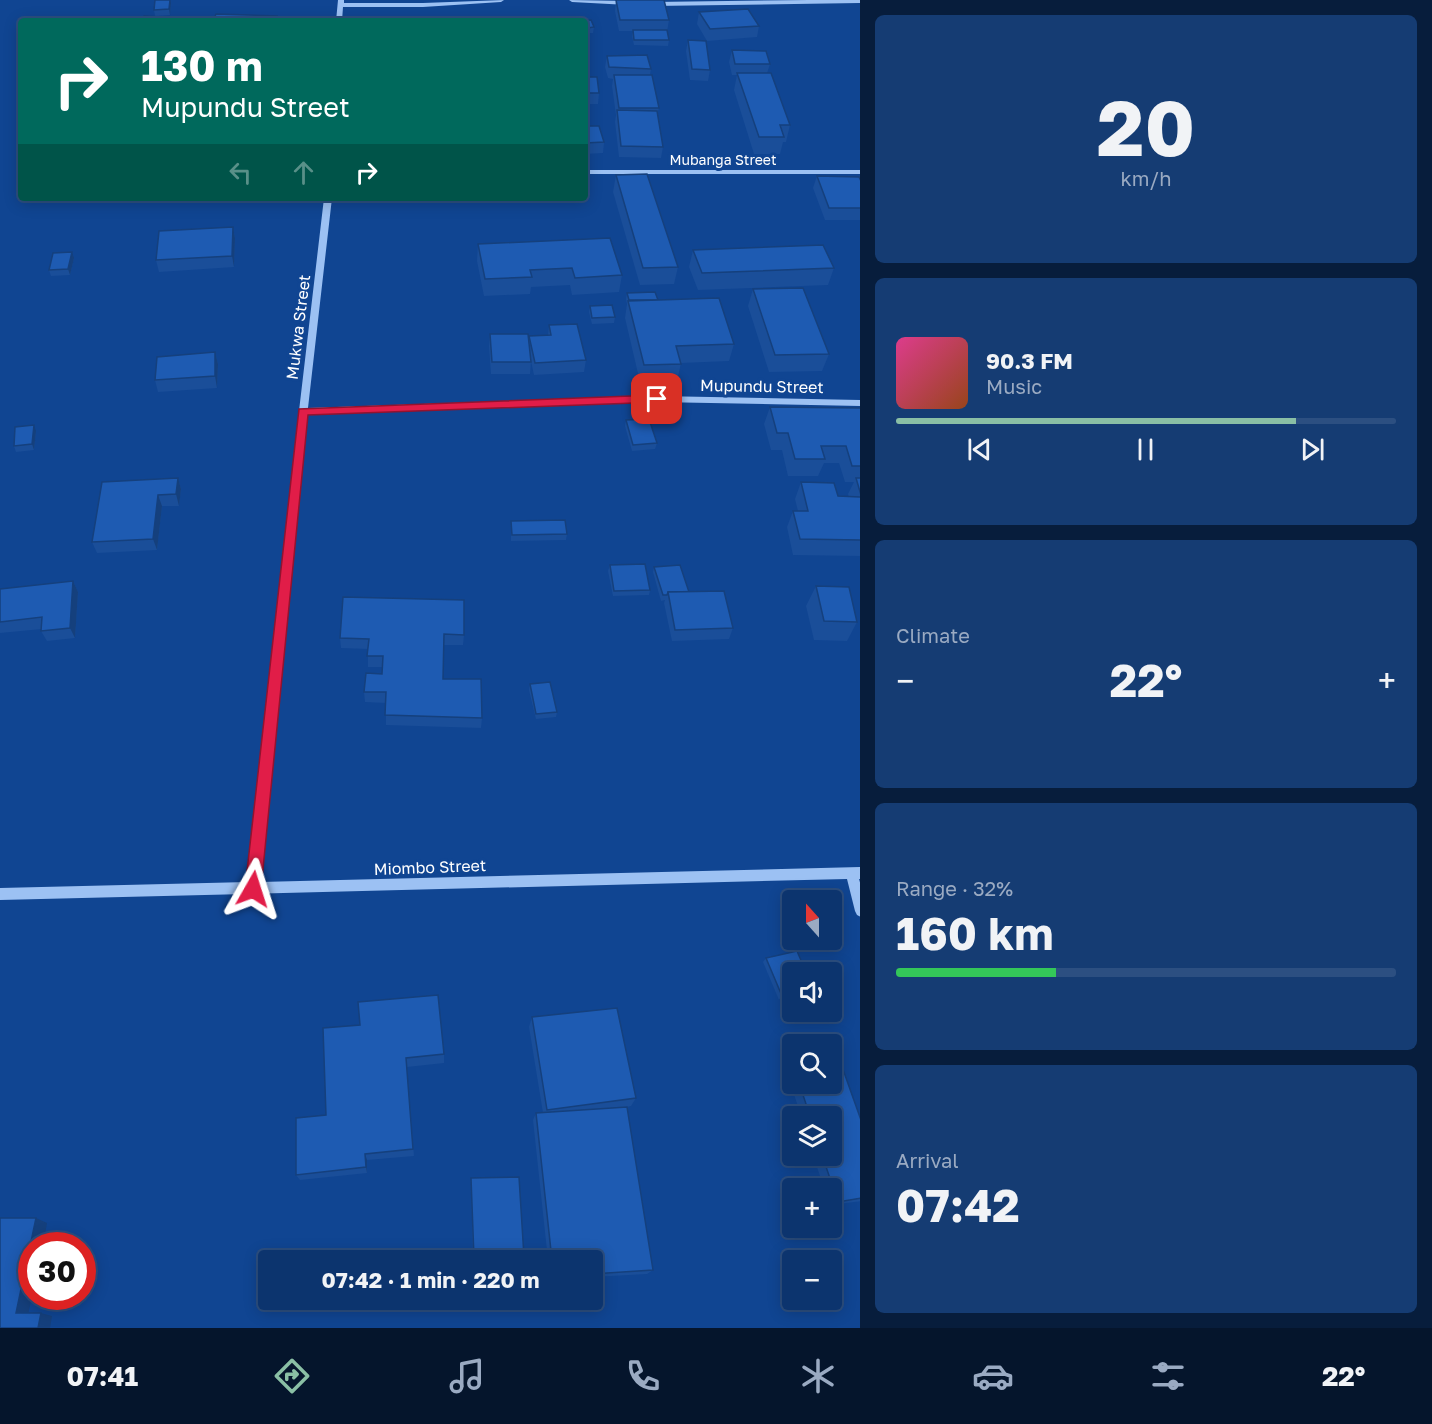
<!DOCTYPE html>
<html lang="en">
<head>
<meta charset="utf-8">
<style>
	body { margin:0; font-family:"Golos Text",sans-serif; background:#153c73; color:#f1f3f6; height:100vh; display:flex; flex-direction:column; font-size:22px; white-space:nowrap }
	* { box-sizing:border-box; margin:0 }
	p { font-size:20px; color:#9aaac2 }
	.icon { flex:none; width:33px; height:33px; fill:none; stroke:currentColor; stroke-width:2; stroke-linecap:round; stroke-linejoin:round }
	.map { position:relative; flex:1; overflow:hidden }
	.panel { display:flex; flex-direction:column; gap:15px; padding:15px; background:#071d3c; width:572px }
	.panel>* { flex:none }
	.guide { position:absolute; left:18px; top:18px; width:570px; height:183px; border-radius:6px; box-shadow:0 3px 15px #0003,0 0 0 2px #2c4f81; background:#00695c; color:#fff; overflow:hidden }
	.needle { width:39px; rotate:339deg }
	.buttons { position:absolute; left:782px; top:890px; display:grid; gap:12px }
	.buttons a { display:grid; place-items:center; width:60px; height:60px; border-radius:6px; background:#0c346e; box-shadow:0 3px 15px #0003,0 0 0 2px #2c4f81; font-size:30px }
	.speed { position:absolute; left:18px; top:1232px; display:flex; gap:12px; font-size:30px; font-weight:700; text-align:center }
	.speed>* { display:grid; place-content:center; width:78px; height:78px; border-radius:50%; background:#0c346e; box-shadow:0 3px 15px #0003,0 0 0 2px #2c4f81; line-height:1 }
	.speed .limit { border:9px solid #d22; background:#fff; color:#111 }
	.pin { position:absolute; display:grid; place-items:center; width:51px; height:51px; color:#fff; margin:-26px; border-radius:12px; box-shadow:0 3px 9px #0006 }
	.me { position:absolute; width:66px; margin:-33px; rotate:6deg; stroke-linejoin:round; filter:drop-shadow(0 0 4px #0008) }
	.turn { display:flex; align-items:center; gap:21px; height:126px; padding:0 24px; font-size:27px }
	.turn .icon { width:78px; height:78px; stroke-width:2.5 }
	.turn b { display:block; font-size:42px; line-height:51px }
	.lanes { display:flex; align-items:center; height:57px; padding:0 24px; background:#0003; justify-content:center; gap:30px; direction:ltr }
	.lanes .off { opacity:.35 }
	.big { font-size:45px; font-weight:700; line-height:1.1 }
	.panel .card { flex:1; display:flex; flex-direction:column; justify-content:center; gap:9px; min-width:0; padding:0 21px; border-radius:9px; background:#153c73 }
	.panel .dial { align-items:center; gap:0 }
	.dial b { font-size:78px; line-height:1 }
	.song { display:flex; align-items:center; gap:18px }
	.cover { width:72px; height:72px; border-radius:9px; background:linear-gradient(135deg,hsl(330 70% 55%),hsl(20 70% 35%)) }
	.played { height:6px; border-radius:3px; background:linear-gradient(90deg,#8abfa5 80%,#2c4f81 80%) }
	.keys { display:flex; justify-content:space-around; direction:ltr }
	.heat { display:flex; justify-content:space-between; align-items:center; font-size:33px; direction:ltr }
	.charge { height:9px; border-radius:4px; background:linear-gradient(90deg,#34c759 32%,#2c4f81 0) }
	.trip { position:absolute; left:258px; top:1250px; width:345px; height:60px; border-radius:6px; background:#0c346e; box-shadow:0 3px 15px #0003,0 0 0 2px #2c4f81; font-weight:700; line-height:60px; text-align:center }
	.tab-bar { display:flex; height:96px; justify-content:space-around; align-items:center; background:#05152c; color:#9aaac2 }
	.tab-bar .icon { width:42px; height:42px }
	.tab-bar .on { color:#8abfa5 }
	.tab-bar b { font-size:27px; color:#f1f3f6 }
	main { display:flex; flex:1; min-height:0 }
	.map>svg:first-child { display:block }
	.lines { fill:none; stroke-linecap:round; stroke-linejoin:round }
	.minor { fill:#9cc1f3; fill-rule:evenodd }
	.wall { fill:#1a4e99 }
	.shaded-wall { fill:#15407d }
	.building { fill:#1e5bb2; stroke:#15407d; stroke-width:1.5 }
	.route { fill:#e11d48; stroke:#92132f; stroke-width:1.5 }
	.labels { text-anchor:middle; stroke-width:6; stroke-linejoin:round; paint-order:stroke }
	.far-street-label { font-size:14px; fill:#fff; stroke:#104592 }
	.street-label { font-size:16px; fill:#fff; stroke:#104592 }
</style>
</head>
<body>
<main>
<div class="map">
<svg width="861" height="1328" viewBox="0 0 861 1328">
	<rect width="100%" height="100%" fill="#104592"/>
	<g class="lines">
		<g class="minor">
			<polygon points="338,0 344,0 344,3 423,3 504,0 501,2 423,7 343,7 342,21 336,21"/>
			<polygon points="569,0 628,1 631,3 628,5 572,2"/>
			<polygon points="809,0 861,0 861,3 653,6 650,4 653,2"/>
			<rect x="585" y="170" width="276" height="4"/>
			<polygon points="324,198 332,198 308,408 657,396 861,400 861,406 657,402 307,414 260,882 861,867 861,879 859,879 861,886 861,917 857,915 855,911 847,879 0,900 0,888 248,882 299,411"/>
		</g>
	</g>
	<g class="wall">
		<polygon points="616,0 669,20 667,32 669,40 668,46 634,45 632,36 633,31 619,31 615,11"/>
		<polygon points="171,3 170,15 155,16 154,10"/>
		<polygon points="699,12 759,26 757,37 707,41 697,24"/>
		<polygon points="585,21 594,27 593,33 589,33 589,38 585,39"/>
		<polygon points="688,40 710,70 708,81 690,80 686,51"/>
		<polygon points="732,50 770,64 767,73 790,125 786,142 783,142 780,154 754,154 734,90 737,75 732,75 729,62"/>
		<polygon points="607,56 651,69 650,75 659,108 657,114 663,147 661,158 619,157 615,122 616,115 612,86 613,79 608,78 605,67"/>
		<polygon points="585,77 599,93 598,104 585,104"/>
		<polygon points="585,126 604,142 603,153 585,154"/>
		<polygon points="616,175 678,267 674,284 640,285 613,192"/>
		<polygon points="817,176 861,181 861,220 825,220 813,188"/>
		<polygon points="233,227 235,238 234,267 159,272 156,260"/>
		<polygon points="478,244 622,275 619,292 572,295 570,285 531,287 530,294 484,296 477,261"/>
		<polygon points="693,250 834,268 828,285 698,290 689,267"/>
		<polygon points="74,258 70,275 51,276 49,270"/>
		<polygon points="753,289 829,354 822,371 769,372 748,306"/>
		<polygon points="627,293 658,300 734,344 729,361 681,363 677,381 640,382 625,318 627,304 626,299"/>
		<polygon points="590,306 615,317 614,323 592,324 589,312"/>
		<polygon points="549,325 586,360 584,372 534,375 531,361 530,374 491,374 489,346 490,334 529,342 529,336 548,336"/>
		<polygon points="215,352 218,364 217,388 158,392 155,380"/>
		<polygon points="770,407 861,408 861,556 793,555 787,527 793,511 798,511 795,499 801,482 838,496 849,497 848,494 854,482 845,482 839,463 824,463 818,476 788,476 782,450 771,450 764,424"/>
		<polygon points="626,420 657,443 655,449 632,451 625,426"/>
		<polygon points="36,431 34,450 16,452 14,446"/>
		<polygon points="178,478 181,489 179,506 162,506 157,550 97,553 92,542"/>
		<polygon points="511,521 567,534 566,540 511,541"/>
		<polygon points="610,565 650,590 649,595 613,596 608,571"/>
		<polygon points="654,567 689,592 733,628 729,639 672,641 664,603 665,600 661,601 653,572"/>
		<polygon points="73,581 78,592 75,638 47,641 41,631 42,629 0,633 0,589"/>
		<polygon points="816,586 857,622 847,641 814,640 806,606"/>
		<polygon points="343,597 464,635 463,645 444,645 443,679 482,718 481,728 386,725 386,703 365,702 364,692 382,674 382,667 368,667 368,649 341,648 340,638"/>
		<polygon points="530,684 557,712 556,717 536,719 529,690"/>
		<polygon points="766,958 792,972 792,997 779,1000 763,962"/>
		<polygon points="532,1017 636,1098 631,1106 626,1107 653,1270 647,1274 592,1277 592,1260 548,1260 533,1120 536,1113 543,1113 529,1027"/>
		<polygon points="323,1028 444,1054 444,1063 407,1067 414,1156 367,1160 367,1173 300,1180 296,1175 326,1115"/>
		<polygon points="792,1053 792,1083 831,1083 861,1120 861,1201 831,1205 831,1188 824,1188 813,1155 831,1155 831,1116 801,1116 783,1060 789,1054"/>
		<polygon points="471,1178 524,1257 522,1260 473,1260 471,1182"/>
	</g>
	<g class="shaded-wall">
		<polygon points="170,0 171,3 170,15 169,9"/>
		<polygon points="233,227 235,238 234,267 232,256"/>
		<polygon points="72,252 74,258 70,275 68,269"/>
		<polygon points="215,352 218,364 217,388 215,376"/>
		<polygon points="34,425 36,431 34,450 32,444"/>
		<polygon points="178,478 181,489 179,506 176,494"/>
		<polygon points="158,495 162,506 157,550 153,539"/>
		<polygon points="73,581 78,592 75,638 70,628"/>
		<polygon points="792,994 792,997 779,1000 782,996"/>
		<polygon points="365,1154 367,1160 367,1173 366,1167"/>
		<polygon points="36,1218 47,1223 43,1245 32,1245 32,1296 28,1315 16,1313"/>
		<polygon points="41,1313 52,1316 50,1328 38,1328"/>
	</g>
	<g class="building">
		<polygon points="155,0 170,0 169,9 154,10"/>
		<polygon points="616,0 664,0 669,20 620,20"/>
		<polygon points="748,9 759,26 710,29 699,12"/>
		<polygon points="216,14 277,16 276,21 213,21"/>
		<polygon points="144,16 160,17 158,21 142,21"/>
		<polygon points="591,20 594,27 587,28 589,33 585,33 585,21 583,21"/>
		<polygon points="633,30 667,30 669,40 634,40"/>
		<polygon points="688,40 706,41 710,70 692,69"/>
		<polygon points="732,50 766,51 770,64 735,64"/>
		<polygon points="647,55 651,69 609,67 607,56"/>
		<polygon points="737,73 771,73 790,125 780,125 784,137 759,137"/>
		<polygon points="614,75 652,75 659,108 619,108"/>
		<polygon points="585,77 597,77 599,93 585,93"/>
		<polygon points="617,110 657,111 663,147 621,146"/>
		<polygon points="585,126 599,126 604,142 585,143"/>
		<polygon points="647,174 678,267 643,268 616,175"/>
		<polygon points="817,176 859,177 861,181 861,208 829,208"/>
		<polygon points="233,227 232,256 156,260 159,231"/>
		<polygon points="610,238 622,275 575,278 572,268 530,270 532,277 485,279 478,244"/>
		<polygon points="823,245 834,268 702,273 693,250"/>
		<polygon points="72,252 68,269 49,270 53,253"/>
		<polygon points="803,288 829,354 775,355 753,289"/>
		<polygon points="655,292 658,300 629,300 627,293"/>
		<polygon points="719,298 734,344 676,346 681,364 644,365 628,301"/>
		<polygon points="612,305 615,317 592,318 590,306"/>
		<polygon points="577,324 586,360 535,363 529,336 551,335 549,325"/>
		<polygon points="490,334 528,334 531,362 492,362"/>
		<polygon points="215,352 215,376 155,380 157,357"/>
		<polygon points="770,407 861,408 861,466 852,466 846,446 821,446 825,459 795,459 788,433 777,433"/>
		<polygon points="649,419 657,443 633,445 626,420"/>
		<polygon points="34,425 32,444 14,446 15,427"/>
		<polygon points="178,478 176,494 158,495 153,539 92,542 102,482"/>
		<polygon points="856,478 861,478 861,495"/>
		<polygon points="801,482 834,483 838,496 861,497 861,540 800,539 793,511 808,511"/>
		<polygon points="565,520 567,534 512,535 511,521"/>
		<polygon points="645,564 650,590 614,591 610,565"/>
		<polygon points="680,565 689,592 668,592 667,595 663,595 654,567"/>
		<polygon points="73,581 70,628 41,631 42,617 0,622 0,589"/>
		<polygon points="816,586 849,587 857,622 824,621"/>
		<polygon points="724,591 733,628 675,630 668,592"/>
		<polygon points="343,597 464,600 464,635 444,634 443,679 481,679 482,718 385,715 386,692 364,692 366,673 382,674 383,656 367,656 369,639 340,638"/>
		<polygon points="550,682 557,712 536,714 530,684"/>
		<polygon points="797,951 806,972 792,972 792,994 782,996 766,958"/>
		<polygon points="438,995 444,1054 406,1058 413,1149 365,1154 366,1167 296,1175 296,1118 326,1115 323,1028 360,1025 358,1002"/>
		<polygon points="617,1008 636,1098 547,1110 532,1017"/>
		<polygon points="835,1047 861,1120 861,1198 838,1202 822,1155 831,1155 831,1116 810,1116 799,1083 831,1083 831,1048"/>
		<polygon points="792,1053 792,1063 789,1054"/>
		<polygon points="627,1107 653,1270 592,1274 592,1260 552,1260 536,1113"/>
		<polygon points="519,1177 524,1257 474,1258 471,1178"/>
		<polygon points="0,1218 36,1218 16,1313 41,1313 38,1328 0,1328"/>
	</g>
	<polygon class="route" points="657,395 661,396 661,402 308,415 261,889 258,894 253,896 247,894 245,889 299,409"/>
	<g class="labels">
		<g class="far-street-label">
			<text x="723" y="165">Mubanga Street</text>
		</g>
		<g class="street-label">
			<text transform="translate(298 327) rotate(-83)" y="6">Mukwa Street</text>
			<text transform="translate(762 386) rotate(1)" y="6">Mupundu Street</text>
			<text transform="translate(430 867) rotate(-2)" y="6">Miombo Street</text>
		</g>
	</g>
</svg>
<div class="buttons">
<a><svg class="needle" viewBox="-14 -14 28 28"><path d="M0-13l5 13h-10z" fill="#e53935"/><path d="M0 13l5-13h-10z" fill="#9aaac2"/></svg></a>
<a><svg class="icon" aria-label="sound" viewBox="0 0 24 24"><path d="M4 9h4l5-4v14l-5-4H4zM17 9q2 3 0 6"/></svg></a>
<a><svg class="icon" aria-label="search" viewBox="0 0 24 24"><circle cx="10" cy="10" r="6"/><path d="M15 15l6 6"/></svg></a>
<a><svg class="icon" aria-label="layers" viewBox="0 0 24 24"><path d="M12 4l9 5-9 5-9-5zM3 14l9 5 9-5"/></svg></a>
<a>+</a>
<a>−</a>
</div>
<div class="speed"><div class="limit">30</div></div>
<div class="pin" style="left:657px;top:399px;background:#d93025"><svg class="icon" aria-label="arrive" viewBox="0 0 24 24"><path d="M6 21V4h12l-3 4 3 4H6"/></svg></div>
<svg class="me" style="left:253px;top:889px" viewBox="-20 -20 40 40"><path d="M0-17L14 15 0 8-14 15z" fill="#e11d48" stroke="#fff" stroke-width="4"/></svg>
<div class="trip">07:42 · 1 min · 220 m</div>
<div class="guide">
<div class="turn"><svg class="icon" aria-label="right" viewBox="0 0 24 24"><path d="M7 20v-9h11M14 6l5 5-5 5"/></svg><div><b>130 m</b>Mupundu Street</div></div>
<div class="lanes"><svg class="icon off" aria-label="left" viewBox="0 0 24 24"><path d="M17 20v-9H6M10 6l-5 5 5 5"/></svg><svg class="icon off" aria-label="ahead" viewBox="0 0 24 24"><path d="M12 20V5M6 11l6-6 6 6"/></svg><svg class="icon" aria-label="right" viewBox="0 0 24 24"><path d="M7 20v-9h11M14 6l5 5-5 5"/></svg></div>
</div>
</div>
<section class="panel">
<div class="card dial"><b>20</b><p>km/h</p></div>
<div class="card">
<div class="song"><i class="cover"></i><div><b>90.3 FM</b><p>Music</p></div></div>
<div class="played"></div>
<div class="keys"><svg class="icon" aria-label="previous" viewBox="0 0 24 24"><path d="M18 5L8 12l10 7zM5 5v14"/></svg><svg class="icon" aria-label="pause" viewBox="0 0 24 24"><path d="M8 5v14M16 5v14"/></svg><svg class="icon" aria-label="next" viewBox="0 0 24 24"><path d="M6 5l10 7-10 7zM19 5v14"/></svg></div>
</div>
<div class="card"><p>Climate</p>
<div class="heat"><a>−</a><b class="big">22°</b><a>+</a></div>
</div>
<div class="card"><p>Range · 32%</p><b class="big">160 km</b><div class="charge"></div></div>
<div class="card"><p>Arrival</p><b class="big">07:42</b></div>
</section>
</main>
<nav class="tab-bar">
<b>07:41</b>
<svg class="icon on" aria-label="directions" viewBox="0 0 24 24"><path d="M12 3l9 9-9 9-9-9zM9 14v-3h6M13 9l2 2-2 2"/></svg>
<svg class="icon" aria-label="music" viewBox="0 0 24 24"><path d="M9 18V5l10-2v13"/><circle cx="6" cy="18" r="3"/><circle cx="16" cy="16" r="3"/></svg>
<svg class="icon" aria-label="phone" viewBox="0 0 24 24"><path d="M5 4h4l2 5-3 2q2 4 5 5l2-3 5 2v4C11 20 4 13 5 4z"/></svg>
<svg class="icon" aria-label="climate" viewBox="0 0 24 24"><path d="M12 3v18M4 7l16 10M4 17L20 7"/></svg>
<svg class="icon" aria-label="car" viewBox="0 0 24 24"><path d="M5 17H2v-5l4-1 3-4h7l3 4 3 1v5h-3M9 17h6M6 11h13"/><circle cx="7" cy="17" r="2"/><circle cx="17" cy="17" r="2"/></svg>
<svg class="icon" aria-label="filters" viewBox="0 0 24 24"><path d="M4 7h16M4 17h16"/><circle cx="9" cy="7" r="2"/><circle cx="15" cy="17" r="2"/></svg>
<b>22°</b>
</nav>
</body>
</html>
